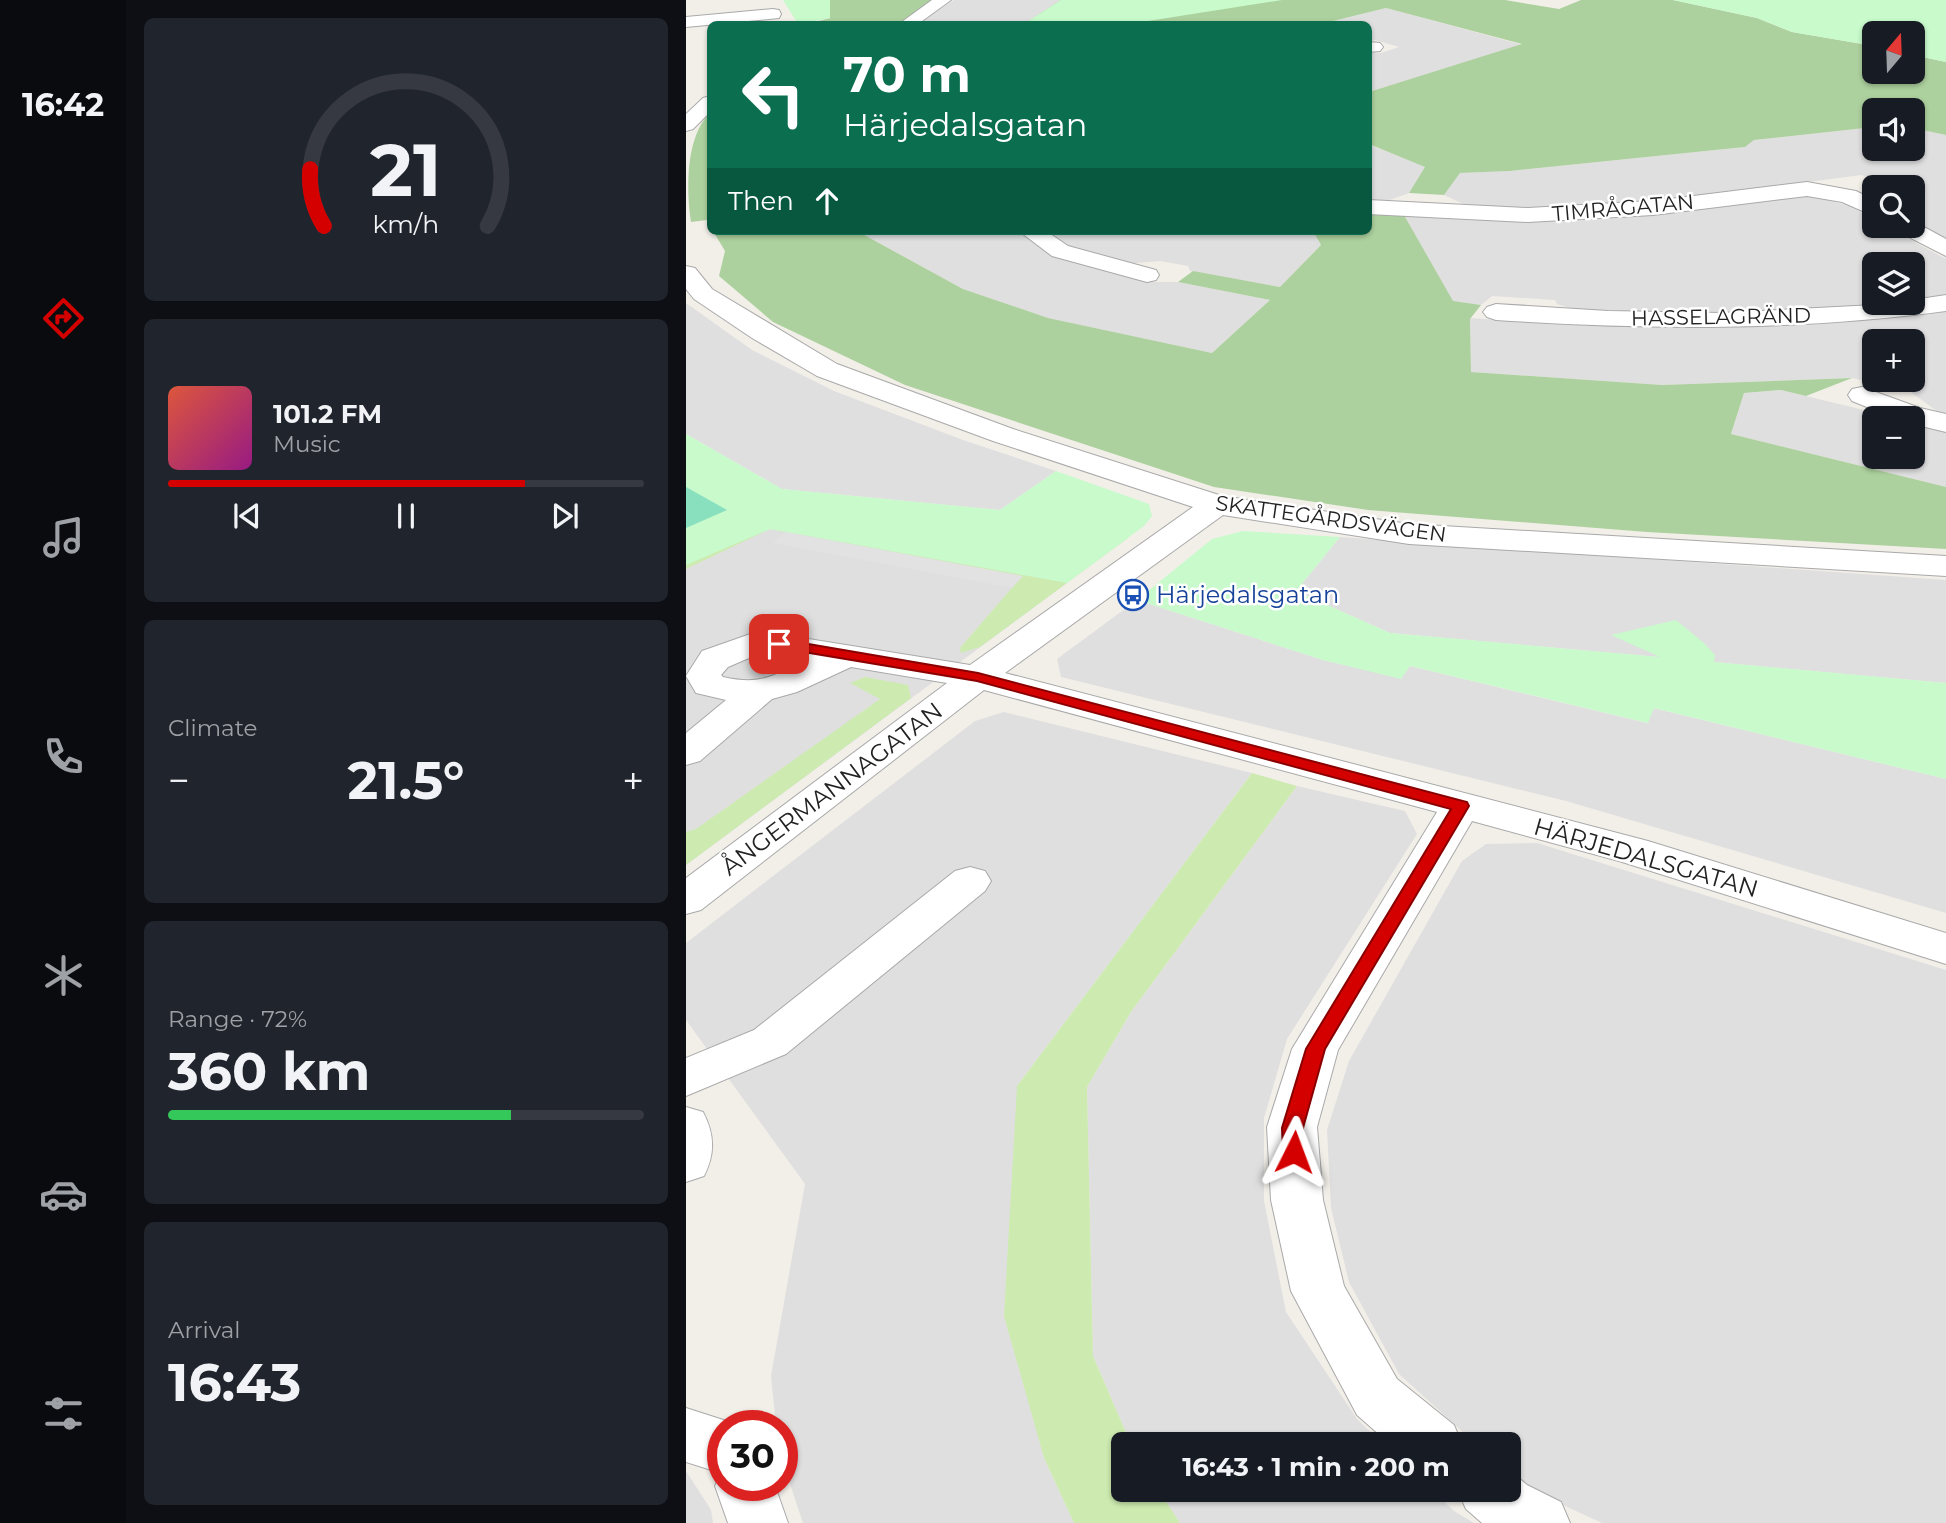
<!DOCTYPE html>
<html lang="en">
<head>
<meta charset="utf-8">
<style>
	body { margin:0; font-family:Montserrat,sans-serif; background:#20242c; color:#f1f3f6; height:100vh; display:flex; flex-direction:column; font-size:26px; white-space:nowrap }
	* { box-sizing:border-box; margin:0 }
	p { font-size:23px; color:#9ea1a6 }
	.icon { flex:none; width:38px; height:38px; fill:none; stroke:currentColor; stroke-width:2; stroke-linecap:round; stroke-linejoin:round }
	.map { position:relative; flex:1; overflow:hidden }
	.sheet { display:flex; flex-direction:column; gap:18px; padding:18px; background:#0d0f14; width:560px }
	.sheet>* { flex:none }
	.banner { position:absolute; left:21px; top:21px; width:665px; height:214px; border-radius:10px; box-shadow:0 2px 5px #0004; background:#0b6e4f; color:#fff; overflow:hidden }
	.needle { width:46px; rotate:19deg }
	.controls { position:absolute; left:1176px; top:21px; display:grid; gap:14px }
	.controls a { display:grid; place-items:center; width:63px; height:63px; border-radius:10px; background:#171b24; box-shadow:0 2px 5px #0004; font-size:35px }
	.speed { position:absolute; left:21px; top:1410px; display:flex; gap:14px; font-size:35px; font-weight:700; text-align:center }
	.speed>* { display:grid; place-content:center; width:91px; height:91px; border-radius:50%; background:#171b24; box-shadow:0 2px 5px #0004; line-height:1 }
	.speed .limit { border:10px solid #d22; background:#fff; color:#111 }
	.pin { position:absolute; display:grid; place-items:center; width:60px; height:60px; color:#fff; margin:-30px; border-radius:14px; box-shadow:0 4px 10px #0006 }
	.me { position:absolute; width:77px; margin:-38px; rotate:3deg; stroke-linejoin:round; filter:drop-shadow(0 0 5px #0008) }
	.turn { display:flex; align-items:center; gap:24px; height:147px; padding:0 21px; font-size:32px }
	.turn .icon { width:91px; height:91px; stroke-width:2.5 }
	.turn b { display:block; font-size:49px; line-height:60px }
	.then { display:flex; align-items:center; height:66px; padding:0 21px; background:#0003; gap:14px; font-size:26px }
	.big { font-size:52px; font-weight:700; line-height:1.1 }
	.sheet .widget { flex:1; display:flex; flex-direction:column; justify-content:center; gap:10px; min-width:0; padding:0 24px; border-radius:10px; background:#20242c }
	.sheet .dial { align-items:center; gap:0 }
	.dial svg { height:182px; overflow:visible; fill:none; stroke:#363941; stroke-width:7; stroke-linecap:round; text-anchor:middle }
	.dial text { fill:#f1f3f6; stroke:none }
	.song { display:flex; align-items:center; gap:21px }
	.cover { width:84px; height:84px; border-radius:10px; background:linear-gradient(135deg,hsl(10 70% 55%),hsl(310 70% 35%)) }
	.played { height:7px; border-radius:4px; background:linear-gradient(90deg,#d40000 75%,#363941 75%) }
	.keys { display:flex; justify-content:space-around; direction:ltr }
	.heat { display:flex; justify-content:space-between; align-items:center; font-size:38px; direction:ltr }
	.charge { height:10px; border-radius:5px; background:linear-gradient(90deg,#34c759 72%,#363941 0) }
	.trip { position:absolute; left:425px; top:1432px; width:410px; height:70px; border-radius:10px; background:#171b24; box-shadow:0 2px 5px #0004; font-weight:700; line-height:70px; text-align:center }
	main { display:flex; flex:1; min-height:0 }
	.tabs { display:flex; flex-direction:column; width:126px; justify-content:space-around; align-items:center; background:#090b0e; color:#9ea1a6 }
	.tabs .icon { width:49px; height:49px }
	.tabs .selected { color:#d40000 }
	.tabs b { font-size:32px; color:#f1f3f6 }
	.map>svg:first-child { display:block }
	.residential { fill:#e0dfdf; fill-rule:evenodd }
	.grass { fill:#cdebb0 }
	.forest { fill:#add19e }
	.park { fill:#c8facc }
	.pitch { fill:#88e0be }
	.parking { fill:#e2e2e2 }
	.lines { fill:none; stroke-linecap:round; stroke-linejoin:round }
	.minor-casing { stroke:#a9a9a9; stroke-width:2 }
	.minor { fill:#fff; fill-rule:evenodd }
	.route { fill:#d40000; stroke:#8a0000; stroke-width:2 }
	.labels { text-anchor:middle; stroke-width:5; stroke-linejoin:round; paint-order:stroke }
	.far-street-label { font-size:21px; fill:#222; stroke:#fff }
	.transit-label { font-size:24px; fill:#164399; stroke:#fff; text-anchor:start }
	.street-label { font-size:24px; fill:#222; stroke:#fff }
</style>
</head>
<body>
<main>
<nav class="tabs">
<b>16:42</b>
<svg class="icon selected" aria-label="directions" viewBox="0 0 24 24"><path d="M12 3l9 9-9 9-9-9zM9 14v-3h6M13 9l2 2-2 2"/></svg>
<svg class="icon" aria-label="music" viewBox="0 0 24 24"><path d="M9 18V5l10-2v13"/><circle cx="6" cy="18" r="3"/><circle cx="16" cy="16" r="3"/></svg>
<svg class="icon" aria-label="phone" viewBox="0 0 24 24"><path d="M5 4h4l2 5-3 2q2 4 5 5l2-3 5 2v4C11 20 4 13 5 4z"/></svg>
<svg class="icon" aria-label="climate" viewBox="0 0 24 24"><path d="M12 3v18M4 7l16 10M4 17L20 7"/></svg>
<svg class="icon" aria-label="car" viewBox="0 0 24 24"><path d="M5 17H2v-5l4-1 3-4h7l3 4 3 1v5h-3M9 17h6M6 11h13"/><circle cx="7" cy="17" r="2"/><circle cx="17" cy="17" r="2"/></svg>
<svg class="icon" aria-label="filters" viewBox="0 0 24 24"><path d="M4 7h16M4 17h16"/><circle cx="9" cy="7" r="2"/><circle cx="15" cy="17" r="2"/></svg>
</nav>
<section class="sheet">
<div class="widget dial"><svg viewBox="0 0 100 80">
<path d="M14 69A42 42 0 1 1 86 69"/>
<path d="M14 69A42 42 0 0 1 8 44" stroke="#d40000"/>
<text x="50" y="56" font-size="32" font-weight="700">21</text>
<text x="50" y="72" font-size="11">km/h</text>
</svg></div>
<div class="widget">
<div class="song"><i class="cover"></i><div><b>101.2 FM</b><p>Music</p></div></div>
<div class="played"></div>
<div class="keys"><svg class="icon" aria-label="previous" viewBox="0 0 24 24"><path d="M18 5L8 12l10 7zM5 5v14"/></svg><svg class="icon" aria-label="pause" viewBox="0 0 24 24"><path d="M8 5v14M16 5v14"/></svg><svg class="icon" aria-label="next" viewBox="0 0 24 24"><path d="M6 5l10 7-10 7zM19 5v14"/></svg></div>
</div>
<div class="widget"><p>Climate</p>
<div class="heat"><a>−</a><b class="big">21.5°</b><a>+</a></div>
</div>
<div class="widget"><p>Range · 72%</p><b class="big">360 km</b><div class="charge"></div></div>
<div class="widget"><p>Arrival</p><b class="big">16:43</b></div>
</section>
<div class="map">
<svg width="1260" height="1523" viewBox="0 0 1260 1523">
	<rect width="100%" height="100%" fill="#f2efe9"/>
	<g class="residential">
		<polygon points="268,0 375,0 338,24 232,24"/>
		<polygon points="700,8 837,45 683,92 683,53 695,53 713,47 689,40 683,42 682,24 635,24"/>
		<polygon points="1188,127 1188,149 1227,149 1227,128 1260,135 1260,239 1227,221 1227,187 1200,187 1176,175 963,202 886,207 786,208 758,195 774,173 824,171 1059,147 1068,140"/>
		<polygon points="682,144 740,167 723,193 696,203 683,201"/>
		<polygon points="1105,195 1124,196 1164,206 1188,220 1188,226 1199,226 1260,259 1260,296 1227,300 1227,264 1188,264 1188,303 1205,303 1141,310 1007,315 895,312 871,304 869,300 806,296 795,305 767,302 718,215"/>
		<polygon points="171,231 329,231 370,254 422,272 468,282 492,282 584,300 526,353 361,318 277,289"/>
		<polygon points="361,231 627,231 635,245 594,287 504,271 502,266 474,261 440,264 397,252 381,245"/>
		<polygon points="0,303 66,350 148,391 277,440 370,471 314,510 96,489 0,434"/>
		<path d="M1260,308v106l-8,-2 -30,-22 -56,-12 -190,7 -191,-13 -1,-54 123,8 104,1 113,-5zM1188,341h39v39h-39z"/>
		<polygon points="1095,390 1211,418 1188,418 1188,457 1227,457 1227,422 1260,430 1260,487 1045,434 1058,393"/>
		<polygon points="84,529 381,583 0,865 0,565"/>
		<polygon points="654,537 1260,580 1260,683 704,633 610,591"/>
		<polygon points="451,600 637,660 715,678 724,666 961,723 967,708 1260,779 1260,913 880,801 375,677 371,659"/>
		<polygon points="318,712 566,773 331,1086 358,1458 388,1523 117,1523 96,1460 96,1426 90,1426 85,1376 119,1184 0,1020 0,943 289,721"/>
		<polygon points="611,786 719,811 731,834 601,1039 578,1118 578,1201 600,1312 671,1419 697,1444 445,1444 407,1356 401,1087 445,1012"/>
		<polygon points="851,843 1260,970 1260,1523 916,1523 838,1487 823,1473 822,1444 790,1444 713,1374 663,1282 645,1208 641,1130 663,1061 776,861 800,844"/>
		<polygon points="0,1471 25,1510 27,1523 0,1523"/>
		<polygon points="472,1489 745,1489 768,1511 788,1523 494,1523"/>
	</g>
	<g class="grass">
		<polygon points="84,512 442,538 294,647 275,653 274,648 336,576 84,529 0,569 0,547"/>
		<polygon points="179,677 222,685 225,698 0,865 0,832 10,829 194,699 164,683"/>
		<polygon points="566,773 611,786 445,1012 401,1087 407,1356 445,1444 438,1444 438,1489 472,1489 494,1523 388,1523 358,1458 318,1316 331,1086"/>
	</g>
	<g class="forest">
		<polygon points="144,0 248,0 213,24 122,24 144,18"/>
		<polygon points="375,0 819,0 873,9 895,0 987,0 1071,18 1106,32 1188,46 1188,72 1227,72 1227,55 1260,62 1260,135 1227,128 1227,110 1188,110 1188,127 1068,140 1059,147 824,171 774,173 758,195 723,193 739,167 683,144 683,92 836,44 700,8 635,24 338,24"/>
		<path d="M24,113v113l-3,-6 -16,2c-5,-35 -5,-86 19,-109z"/>
		<polygon points="683,211 718,215 767,301 795,305 784,319 785,372 976,385 1166,378 1120,396 1095,390 1058,393 1045,434 1260,487 1260,549 961,532 682,510 528,487 219,385 87,322 33,276 39,251 27,231 171,231 277,289 362,318 526,353 584,300 492,282 507,271 594,287 635,245 627,231 682,231"/>
	</g>
	<g class="park">
		<polygon points="97,0 144,0 144,18 112,24"/>
		<polygon points="375,0 596,0 443,24 338,24"/>
		<polygon points="987,0 1260,0 1260,62 1227,55 1227,33 1188,33 1188,46 1106,32 1071,18"/>
		<polygon points="0,434 96,489 314,510 370,471 463,504 466,516 458,526 381,583 84,529 0,565"/>
		<polygon points="557,531 654,537 610,591 704,633 974,657 925,635 990,620 1018,643 1029,655 1028,662 1260,683 1260,779 968,708 962,723 724,666 715,679 637,660 451,600 526,539"/>
	</g>
	<polygon class="pitch" points="0,487 41,510 0,528"/>
	<polygon class="parking" points="100,532 337,576 326,588 87,543"/>
	<g class="lines">
		<g class="minor-casing">
			<g id="minor">
				<polygon points="246,0 265,0 232,24 213,24"/>
				<polygon points="87,9 93,10 95,14 93,18 0,27 0,17"/>
				<polygon points="682,42 694,43 697,47 694,51 682,52"/>
				<polygon points="24,96 24,112 7,129 0,131 0,114 17,98"/>
				<polygon points="1121,182 1170,191 1188,200 1188,216 1156,202 1121,196 967,215 842,222 682,214 682,200 842,208 967,201"/>
				<polygon points="1227,221 1260,239 1260,256 1211,231 1208,226 1227,226"/>
				<polygon points="333,231 360,231 382,246 470,270 473,275 470,280 461,282 366,256"/>
				<path d="M0,266l9,2 17,21 125,75 176,65 209,67 187,28 537,32v20l-537,-32 -186,-29 -218,158 643,168 298,92v31l-327,-103 -147,-40 -134,229 -21,77 6,73 21,86 53,93 57,46 8,19h-72l-33,-29 -66,-124 -20,-91 -4,-73 25,-78 145,-237 -453,-122 -283,220 -15,4v-36l261,-195 -96,-16 -54,25 -25,7 -72,62 -14,4v-32l40,-33 -30,-7 -10,-17 16,-25 57,-20 211,34 223,-158 -200,-66 -176,-65 -65,-38 -58,-39 -8,-10zM77,652l45,8c-35,15 -46,26 -85,17l-2,-2 7,-8z"/>
				<path d="M1260,295v16c-150,20 -299,19 -450,9l-9,-3 -4,-5 4,-5 9,-3 112,7 114,2 191,-10v-3z"/>
				<polygon points="1176,387 1234,408 1260,414 1260,432 1227,424 1227,418 1208,418 1166,401 1162,395 1166,389"/>
				<polygon points="284,867 299,871 305,881 299,891 100,1054 0,1096 0,1058 68,1030 269,871"/>
				<path d="M0,1107l17,5c12,23 12,42 1,64l-18,6z"/>
				<polygon points="0,1408 56,1426 37,1426 37,1486 89,1486 102,1523 42,1523 29,1486 35,1473 0,1462"/>
				<polygon points="822,1469 841,1485 875,1502 884,1523 796,1523 780,1509 771,1489 822,1489"/>
			</g>
		</g>
		<use href="#minor" class="minor"/>
	</g>
	<polygon class="route" points="93,639 292,673 781,802 783,806 639,1049 617,1128 618,1152 615,1157 608,1160 600,1157 597,1152 596,1128 620,1049 765,809 291,681 88,647 85,644"/>
	<defs>
		<g id="bus-ring" transform="scale(1.575)"><circle r="9.5" fill="#fff" stroke="#1a4fb4" stroke-width="1.5"/><path d="M-5-6H5V4H4V6H2V4H-2V6H-4V4H-5ZM-3.5-4V0h7V-4ZM-3.5 1.2v1.5H-2V1.2ZM2 1.2v1.5H3.5V1.2Z" fill="#1a4fb4"/></g>
	</defs>
	<g fill-rule="evenodd">
		<use href="#bus-ring" x="447" y="595"/>
	</g>
	<g class="labels">
		<g class="far-street-label">
			<text transform="translate(937 208) rotate(-5)" y="7">TIMRÅGATAN</text>
			<text transform="translate(1035 317) rotate(-1)" y="7">HASSELAGRÄND</text>
			<text transform="translate(645 519) rotate(8)" y="7">SKATTEGÅRDSVÄGEN</text>
		</g>
		<g class="transit-label">
			<text x="470" y="603">Härjedalsgatan</text>
		</g>
		<g class="street-label">
			<text transform="translate(146 789) rotate(-37)" y="8">ÅNGERMANNAGATAN</text>
			<text transform="translate(960 858) rotate(16)" y="8">HÄRJEDALSGATAN</text>
		</g>
	</g>
</svg>
<div class="controls">
<a><svg class="needle" viewBox="-14 -14 28 28"><path d="M0-13l5 13h-10z" fill="#e53935"/><path d="M0 13l5-13h-10z" fill="#9ea1a6"/></svg></a>
<a><svg class="icon" aria-label="sound" viewBox="0 0 24 24"><path d="M4 9h4l5-4v14l-5-4H4zM17 9q2 3 0 6"/></svg></a>
<a><svg class="icon" aria-label="search" viewBox="0 0 24 24"><circle cx="10" cy="10" r="6"/><path d="M15 15l6 6"/></svg></a>
<a><svg class="icon" aria-label="layers" viewBox="0 0 24 24"><path d="M12 4l9 5-9 5-9-5zM3 14l9 5 9-5"/></svg></a>
<a>+</a>
<a>−</a>
</div>
<div class="speed"><div class="limit">30</div></div>
<div class="pin" style="left:93px;top:644px;background:#d93025"><svg class="icon" aria-label="arrive" viewBox="0 0 24 24"><path d="M6 21V4h12l-3 4 3 4H6"/></svg></div>
<svg class="me" style="left:608px;top:1152px" viewBox="-20 -20 40 40"><path d="M0-17L14 15 0 8-14 15z" fill="#d40000" stroke="#fff" stroke-width="4"/></svg>
<div class="trip">16:43 · 1 min · 200 m</div>
<div class="banner">
<div class="turn"><svg class="icon" aria-label="left" viewBox="0 0 24 24"><path d="M17 20v-9H6M10 6l-5 5 5 5"/></svg><div><b>70 m</b>Härjedalsgatan</div></div>
<div class="then">Then<svg class="icon" aria-label="ahead" viewBox="0 0 24 24"><path d="M12 20V5M6 11l6-6 6 6"/></svg></div>
</div>
</div>
</main>
</body>
</html>
